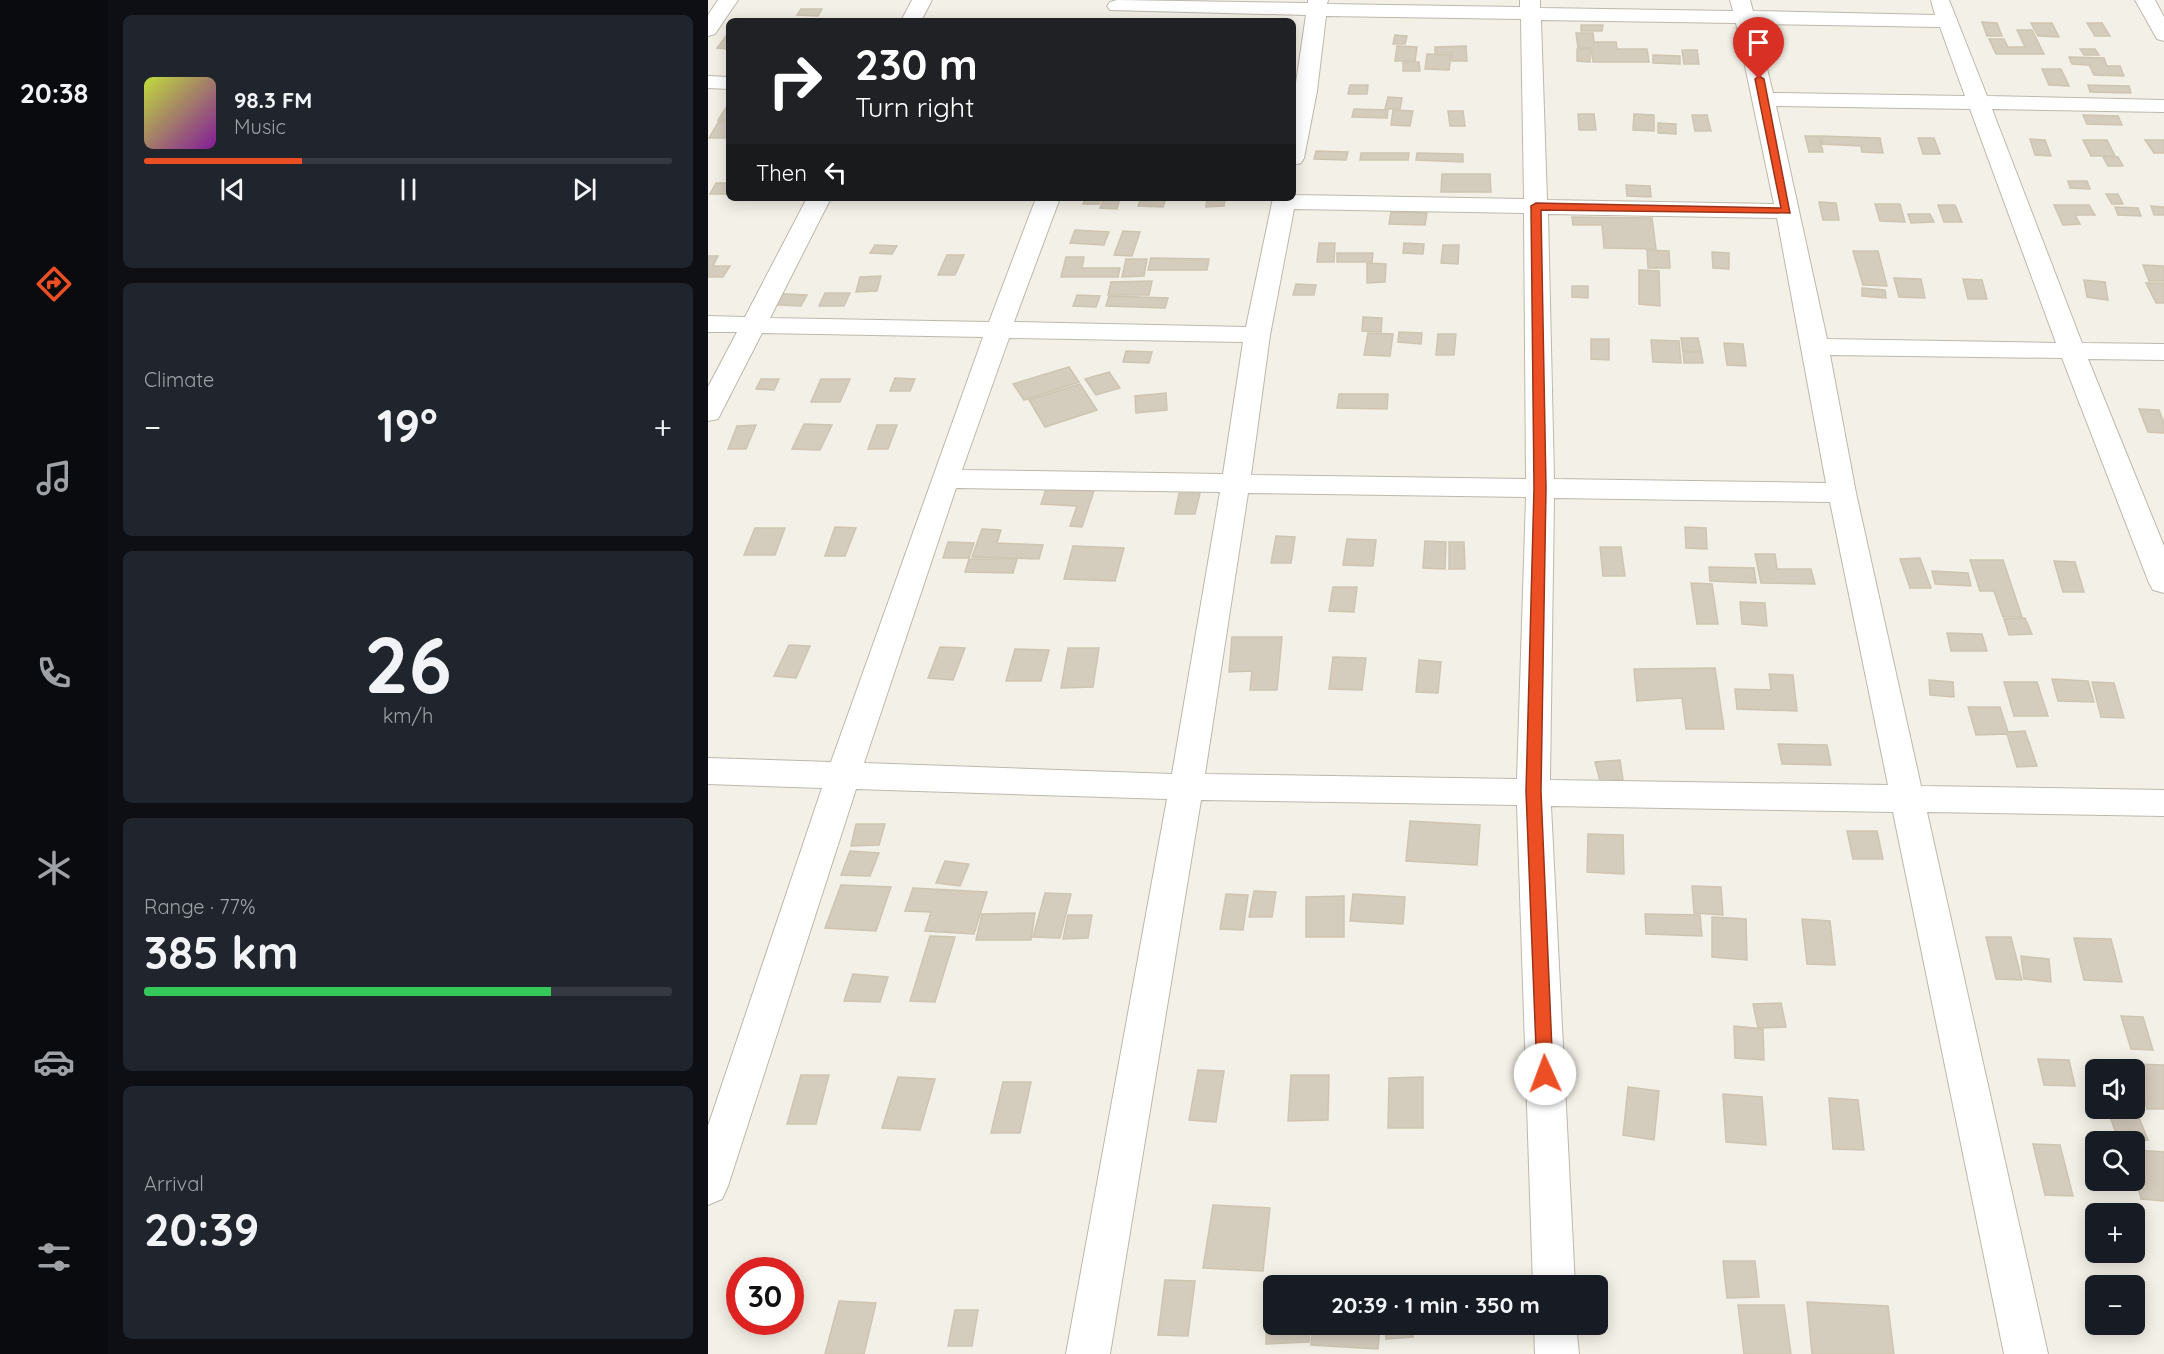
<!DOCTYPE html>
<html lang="en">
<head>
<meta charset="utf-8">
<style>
	body { margin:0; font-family:Quicksand,sans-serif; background:#20242c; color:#f1f3f6; height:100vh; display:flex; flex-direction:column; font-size:22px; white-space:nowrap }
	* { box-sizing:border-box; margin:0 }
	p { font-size:20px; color:#9ea1a6 }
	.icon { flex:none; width:33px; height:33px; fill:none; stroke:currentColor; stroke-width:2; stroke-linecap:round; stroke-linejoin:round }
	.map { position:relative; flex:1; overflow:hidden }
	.drawer { display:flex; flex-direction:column; gap:15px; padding:15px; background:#0d0f14; width:600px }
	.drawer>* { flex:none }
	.hud { position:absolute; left:18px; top:18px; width:570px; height:183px; border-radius:9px; box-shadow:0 3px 15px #0003; background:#202124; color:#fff; overflow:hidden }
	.fabs { position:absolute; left:1377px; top:1059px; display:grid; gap:12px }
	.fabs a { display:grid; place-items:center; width:60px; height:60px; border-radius:9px; background:#171b24; box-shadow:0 3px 15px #0003; font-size:30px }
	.speed { position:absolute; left:18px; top:1257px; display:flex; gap:12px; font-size:30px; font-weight:700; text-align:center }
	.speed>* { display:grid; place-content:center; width:78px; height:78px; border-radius:50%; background:#171b24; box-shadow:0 3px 15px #0003; line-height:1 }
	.speed .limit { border:9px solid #d22; background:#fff; color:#111 }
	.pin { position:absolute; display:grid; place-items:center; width:51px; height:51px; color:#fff; margin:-62px -26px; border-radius:50% 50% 50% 0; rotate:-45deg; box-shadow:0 0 6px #0007 }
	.pin .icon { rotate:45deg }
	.me { position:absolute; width:66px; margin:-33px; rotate:358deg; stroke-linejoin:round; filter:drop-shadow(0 0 4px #0008) }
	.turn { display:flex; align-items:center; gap:21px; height:126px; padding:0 30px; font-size:27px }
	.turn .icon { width:78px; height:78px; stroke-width:2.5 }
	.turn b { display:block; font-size:42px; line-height:51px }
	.then { display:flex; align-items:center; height:57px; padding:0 30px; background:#0003; gap:12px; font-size:22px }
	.big { font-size:45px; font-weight:700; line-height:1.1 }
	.drawer .widget { flex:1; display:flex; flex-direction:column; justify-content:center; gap:9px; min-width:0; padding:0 21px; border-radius:9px; background:#20242c }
	.drawer .dial { align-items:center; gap:0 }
	.dial b { font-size:78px; line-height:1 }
	.song { display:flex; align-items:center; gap:18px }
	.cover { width:72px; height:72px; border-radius:9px; background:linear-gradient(135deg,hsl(70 70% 55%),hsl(290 70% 35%)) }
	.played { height:6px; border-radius:3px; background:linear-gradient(90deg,#ed4f24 30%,#363941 30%) }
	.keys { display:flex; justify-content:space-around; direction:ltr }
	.heat { display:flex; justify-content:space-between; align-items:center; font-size:33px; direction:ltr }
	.charge { height:9px; border-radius:4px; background:linear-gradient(90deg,#34c759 77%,#363941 0) }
	.trip { position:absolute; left:555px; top:1275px; width:345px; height:60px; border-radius:9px; background:#171b24; box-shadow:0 3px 15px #0003; font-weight:700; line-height:60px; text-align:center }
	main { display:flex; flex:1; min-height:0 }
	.tabs { display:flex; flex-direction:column; width:108px; justify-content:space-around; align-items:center; background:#090b0e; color:#9ea1a6 }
	.tabs .icon { width:42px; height:42px }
	.tabs .current { color:#ed4f24 }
	.tabs b { font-size:27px; color:#f1f3f6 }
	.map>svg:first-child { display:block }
	.building { fill:#d4ccbd; stroke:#cec5b1; stroke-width:1.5 }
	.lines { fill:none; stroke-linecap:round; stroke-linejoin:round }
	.street-casing { stroke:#beb8ab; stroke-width:2 }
	.street { fill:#fff; fill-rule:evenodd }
	.route { fill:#ed4f24; stroke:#9a3317; stroke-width:1.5 }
</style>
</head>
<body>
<main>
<nav class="tabs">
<b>20:38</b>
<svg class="icon current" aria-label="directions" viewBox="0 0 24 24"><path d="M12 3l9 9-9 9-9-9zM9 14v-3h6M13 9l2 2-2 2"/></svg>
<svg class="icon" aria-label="music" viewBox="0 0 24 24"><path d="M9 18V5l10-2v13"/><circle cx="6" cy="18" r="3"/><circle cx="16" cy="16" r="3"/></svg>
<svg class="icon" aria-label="phone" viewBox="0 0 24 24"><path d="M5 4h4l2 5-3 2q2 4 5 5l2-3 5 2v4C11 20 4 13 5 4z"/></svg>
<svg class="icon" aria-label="climate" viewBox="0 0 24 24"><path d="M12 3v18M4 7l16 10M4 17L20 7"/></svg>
<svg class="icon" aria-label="car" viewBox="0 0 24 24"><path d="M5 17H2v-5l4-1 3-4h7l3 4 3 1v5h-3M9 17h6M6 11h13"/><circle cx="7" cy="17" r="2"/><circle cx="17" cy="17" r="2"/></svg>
<svg class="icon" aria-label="filters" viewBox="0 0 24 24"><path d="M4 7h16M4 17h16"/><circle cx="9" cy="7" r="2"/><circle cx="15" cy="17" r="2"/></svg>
</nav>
<section class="drawer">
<div class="widget">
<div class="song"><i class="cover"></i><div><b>98.3 FM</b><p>Music</p></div></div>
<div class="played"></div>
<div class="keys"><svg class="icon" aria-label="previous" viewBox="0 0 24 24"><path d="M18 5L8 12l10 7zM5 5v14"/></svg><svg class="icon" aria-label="pause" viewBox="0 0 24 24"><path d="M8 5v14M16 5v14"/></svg><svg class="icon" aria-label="next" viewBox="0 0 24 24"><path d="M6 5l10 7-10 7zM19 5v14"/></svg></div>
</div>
<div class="widget"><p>Climate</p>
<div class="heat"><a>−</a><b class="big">19°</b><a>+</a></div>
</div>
<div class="widget dial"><b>26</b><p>km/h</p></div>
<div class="widget"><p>Range · 77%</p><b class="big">385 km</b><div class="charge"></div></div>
<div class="widget"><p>Arrival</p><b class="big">20:39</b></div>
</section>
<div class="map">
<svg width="1456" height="1354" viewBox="0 0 1456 1354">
	<rect width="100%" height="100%" fill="#f3f0e7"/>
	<g class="building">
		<polygon points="93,9 114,9 110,16 89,15"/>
		<polygon points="1274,22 1289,23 1294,36 1279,36"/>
		<polygon points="1323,23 1344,23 1351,37 1330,36"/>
		<polygon points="1379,23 1394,23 1402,36 1387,36"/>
		<polygon points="873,25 895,25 894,31 873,31"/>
		<polygon points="1309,30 1324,30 1336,54 1288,54 1281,39 1296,39 1300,47 1317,47"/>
		<polygon points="21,32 21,49 9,48"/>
		<polygon points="868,33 885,33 886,42 908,42 909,49 939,49 941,62 885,62 883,48 870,48"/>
		<polygon points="687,35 699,36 697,44 685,44"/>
		<polygon points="689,46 709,47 707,61 687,61"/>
		<polygon points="758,46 759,61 744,61 744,53 727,53 727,47"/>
		<polygon points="869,49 882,49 882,62 869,61"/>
		<polygon points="1372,49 1387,49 1391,55 1376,55"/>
		<polygon points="974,50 989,50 991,64 976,64"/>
		<polygon points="719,54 743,55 741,70 717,69"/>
		<polygon points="945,55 972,56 972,64 945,63"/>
		<polygon points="1361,57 1396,58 1399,66 1412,66 1416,76 1386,75 1381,65 1364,64"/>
		<polygon points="695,62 711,62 712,71 695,71"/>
		<polygon points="1334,69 1353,69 1361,86 1341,85"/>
		<polygon points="642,85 660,85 659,94 640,94"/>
		<polygon points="1380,85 1421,86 1423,93 1382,92"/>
		<polygon points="680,97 694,98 692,109 677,109"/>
		<polygon points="21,103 21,120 10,120"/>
		<polygon points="646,109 680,110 679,118 644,117"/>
		<polygon points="685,110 705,111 702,126 683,125"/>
		<polygon points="740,111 755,111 757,126 742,126"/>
		<polygon points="870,114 886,114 888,130 871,130"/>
		<polygon points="926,114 946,115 946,131 925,130"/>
		<polygon points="984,115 999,115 1003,131 987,131"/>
		<polygon points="1375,115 1410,116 1414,125 1379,124"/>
		<polygon points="11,121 21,121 21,138 1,138"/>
		<polygon points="950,123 968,124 968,134 950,133"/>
		<polygon points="1097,136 1111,136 1115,152 1101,152"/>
		<polygon points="1113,136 1172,138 1175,153 1154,152 1153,146 1114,144"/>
		<polygon points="1210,138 1226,138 1232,154 1215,154"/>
		<polygon points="1322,139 1337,140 1343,156 1327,155"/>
		<polygon points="1375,140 1399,140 1407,156 1383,156"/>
		<polygon points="1437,140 1456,140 1456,153 1446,153"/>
		<polygon points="608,151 640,152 638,160 606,159"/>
		<polygon points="653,153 701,153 700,160 652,160"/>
		<polygon points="709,153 755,154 755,162 708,160"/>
		<polygon points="1395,157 1410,157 1415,166 1400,166"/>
		<polygon points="734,174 782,174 783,192 733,192"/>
		<polygon points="1360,181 1379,181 1382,189 1362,188"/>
		<polygon points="8,183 21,183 21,194 2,194"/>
		<polygon points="918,185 942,186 943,197 919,196"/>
		<polygon points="1398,194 1410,194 1415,204 1404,204"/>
		<polygon points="378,198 394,198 391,204 375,204"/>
		<polygon points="396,198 412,198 409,209 392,208"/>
		<polygon points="433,198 458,198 455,207 430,206"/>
		<polygon points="499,198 517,198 516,206 498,207"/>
		<polygon points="1111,202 1128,203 1131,220 1115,220"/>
		<polygon points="1167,204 1192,204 1197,222 1172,221"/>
		<polygon points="1230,205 1247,205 1254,222 1236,222"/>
		<polygon points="1346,205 1381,205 1387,215 1367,215 1372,224 1355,225"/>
		<polygon points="1443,206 1456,207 1456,215 1446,215"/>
		<polygon points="1407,207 1430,208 1433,216 1410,215"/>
		<polygon points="683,212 719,213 717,225 681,224"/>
		<polygon points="1200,214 1222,214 1226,222 1203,223"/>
		<polygon points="864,217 944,218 948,249 896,248 894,225 865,225"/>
		<polygon points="367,230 401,232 396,245 362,243"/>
		<polygon points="415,231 432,232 424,256 406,255"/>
		<polygon points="611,243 627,243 626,262 609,262"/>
		<polygon points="696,243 716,244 715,254 695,253"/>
		<polygon points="167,245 189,246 184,254 162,253"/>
		<polygon points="735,245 751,245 750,264 733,263"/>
		<polygon points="939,250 961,251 962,268 940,268"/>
		<polygon points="1145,251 1170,251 1179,286 1155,285"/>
		<polygon points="1004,252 1021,253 1021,269 1005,268"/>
		<polygon points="629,253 665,253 664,262 629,262"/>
		<polygon points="239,255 256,255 247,275 230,275"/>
		<polygon points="0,256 10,256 5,266 22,266 15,277 0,277"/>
		<polygon points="358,257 376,257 374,268 412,268 410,277 353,277"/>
		<polygon points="443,258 501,259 499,270 440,270"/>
		<polygon points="418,259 439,259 436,276 414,277"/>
		<polygon points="659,263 678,264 677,282 659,283"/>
		<polygon points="1435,265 1456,266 1456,281 1441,281"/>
		<polygon points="931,270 951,271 952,306 931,304"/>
		<polygon points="173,276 169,291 148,292 152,277"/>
		<polygon points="1186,278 1213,279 1217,298 1191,297"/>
		<polygon points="1255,279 1274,280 1279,299 1260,299"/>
		<polygon points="1376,280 1397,282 1400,300 1379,297"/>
		<polygon points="444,281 441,295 400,295 403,282"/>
		<polygon points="1438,283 1456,283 1456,303 1448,303"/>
		<polygon points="588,284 608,285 606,295 585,295"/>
		<polygon points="864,286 880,286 880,298 864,297"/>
		<polygon points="1154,288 1177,290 1178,298 1154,296"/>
		<polygon points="57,293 99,295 93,306 50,304"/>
		<polygon points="117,293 142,293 136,306 111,306"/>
		<polygon points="369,295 392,296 388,307 365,306"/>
		<polygon points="401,296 460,298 457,308 398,306"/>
		<polygon points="655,317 674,318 673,332 654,331"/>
		<polygon points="691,332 714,333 713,344 690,342"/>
		<polygon points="660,333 685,334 682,356 656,355"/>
		<polygon points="730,334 748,334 746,355 728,355"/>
		<polygon points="973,338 990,338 993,351 975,351"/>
		<polygon points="883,339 901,339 901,360 883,359"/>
		<polygon points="943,340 971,341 973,363 945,362"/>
		<polygon points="1016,343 1035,344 1038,366 1019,365"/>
		<polygon points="418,351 444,352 441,363 415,362"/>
		<polygon points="975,352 993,352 995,363 976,363"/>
		<polygon points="361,367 371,382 316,400 305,384"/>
		<polygon points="401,372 412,388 388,395 377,379"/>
		<polygon points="187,378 207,379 202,391 182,391"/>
		<polygon points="53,379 71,379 66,390 48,389"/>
		<polygon points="113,379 142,379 132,402 103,402"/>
		<polygon points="372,384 389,410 337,427 321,400"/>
		<polygon points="458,393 459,410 428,413 427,396"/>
		<polygon points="631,394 680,394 679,409 629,408"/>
		<polygon points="1431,409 1451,410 1456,423 1456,433 1440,432"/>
		<polygon points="96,424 124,425 112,450 84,449"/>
		<polygon points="48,425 38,449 20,449 29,426"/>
		<polygon points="169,425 189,425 180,449 160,449"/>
		<polygon points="338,489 386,491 374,527 362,526 369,506 333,504"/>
		<polygon points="471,493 492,493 487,514 467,514"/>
		<polygon points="127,527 148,528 137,556 117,556"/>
		<polygon points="977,527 998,528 999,549 978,548"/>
		<polygon points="47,528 77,528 67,555 36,555"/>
		<polygon points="274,529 293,530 289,543 335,545 331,559 264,557"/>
		<polygon points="568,536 587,537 583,563 563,563"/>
		<polygon points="639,539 668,540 665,566 635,565"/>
		<polygon points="717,541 738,542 737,569 715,568"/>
		<polygon points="240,542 266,543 261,558 235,558"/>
		<polygon points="741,542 756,542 757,569 741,569"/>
		<polygon points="365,546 416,548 407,581 356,579"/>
		<polygon points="892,547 913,547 917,576 895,576"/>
		<polygon points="1047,554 1067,554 1069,569 1103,569 1107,584 1053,583"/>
		<polygon points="1212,558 1223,588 1202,588 1192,559"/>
		<polygon points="261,559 309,559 305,573 257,572"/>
		<polygon points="1262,560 1295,560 1314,617 1295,617 1286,591 1272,591"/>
		<polygon points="1346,561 1367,562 1376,592 1355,592"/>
		<polygon points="1001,567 1046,568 1048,583 1002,581"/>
		<polygon points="1224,571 1260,573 1263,586 1227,584"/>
		<polygon points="983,583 1004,584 1010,624 989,624"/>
		<polygon points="625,587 649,587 646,612 621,611"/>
		<polygon points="1032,602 1057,603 1059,626 1034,624"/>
		<polygon points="1317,618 1324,634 1301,635 1296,619"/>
		<polygon points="1239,633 1274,634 1279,651 1243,651"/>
		<polygon points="524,637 574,637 569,690 542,690 544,671 521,672"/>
		<polygon points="81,645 102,646 88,678 66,676"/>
		<polygon points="232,647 257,648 245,680 220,678"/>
		<polygon points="360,648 391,648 385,687 353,688"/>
		<polygon points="307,649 341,650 333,681 298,681"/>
		<polygon points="625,657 658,658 654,690 621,689"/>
		<polygon points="711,660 733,662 730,693 708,692"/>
		<polygon points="1007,668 1016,729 978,729 974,698 929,701 926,669"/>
		<polygon points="1061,674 1085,675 1089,711 1029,709 1027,689 1063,690"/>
		<polygon points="1344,679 1380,681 1386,702 1350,701"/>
		<polygon points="1221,680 1245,682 1246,697 1222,695"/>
		<polygon points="1296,682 1329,682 1340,716 1306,716"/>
		<polygon points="1384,682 1406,683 1416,718 1393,717"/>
		<polygon points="1260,707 1292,707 1300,732 1317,731 1329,766 1309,767 1299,734 1268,735"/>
		<polygon points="1070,744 1119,745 1123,765 1074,764"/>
		<polygon points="912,760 915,780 892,781 887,762"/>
		<polygon points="702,821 772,825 769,865 698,861"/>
		<polygon points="148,824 177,824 171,845 143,846"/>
		<polygon points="1139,831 1169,831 1175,859 1145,859"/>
		<polygon points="880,834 915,835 916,874 879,872"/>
		<polygon points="142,851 171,853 162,876 133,875"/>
		<polygon points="237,861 261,864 252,886 228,883"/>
		<polygon points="133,885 183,887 168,931 117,928"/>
		<polygon points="984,886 1013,887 1015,915 986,913"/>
		<polygon points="205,888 279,892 266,934 217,931 223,912 197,911"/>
		<polygon points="546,891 568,892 564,917 541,917"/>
		<polygon points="337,893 363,894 352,938 325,937"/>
		<polygon points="518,894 540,895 535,930 512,929"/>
		<polygon points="645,894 697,897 695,924 642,921"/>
		<polygon points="636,896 636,937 598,937 598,897"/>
		<polygon points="327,913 323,940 268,940 274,914"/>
		<polygon points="937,914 992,915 994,936 938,934"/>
		<polygon points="360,915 384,915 380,938 355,939"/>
		<polygon points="1004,917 1038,919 1039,960 1004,957"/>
		<polygon points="1094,919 1122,921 1127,965 1099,964"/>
		<polygon points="222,936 247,937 227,1002 202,1001"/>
		<polygon points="1278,937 1303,937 1314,980 1288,979"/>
		<polygon points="1366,938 1403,939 1414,982 1376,980"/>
		<polygon points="1313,956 1341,959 1343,982 1316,979"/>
		<polygon points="145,974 180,977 172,1002 136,1001"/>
		<polygon points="1073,1003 1078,1027 1050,1028 1045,1004"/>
		<polygon points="1413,1016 1435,1017 1445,1050 1423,1049"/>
		<polygon points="1026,1026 1055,1029 1056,1060 1027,1058"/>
		<polygon points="1330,1059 1361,1060 1367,1086 1336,1085"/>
		<polygon points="1426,1064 1456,1065 1456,1109 1439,1109"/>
		<polygon points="490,1070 516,1071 508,1122 481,1120"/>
		<polygon points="93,1075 121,1075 108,1124 79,1124"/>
		<polygon points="583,1075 621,1075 620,1120 580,1121"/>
		<polygon points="190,1077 227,1079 212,1130 174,1128"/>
		<polygon points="715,1077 715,1128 680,1128 681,1078"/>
		<polygon points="295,1082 323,1082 312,1133 283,1133"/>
		<polygon points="920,1087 951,1091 946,1140 915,1135"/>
		<polygon points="1015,1094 1054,1097 1058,1145 1018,1142"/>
		<polygon points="1121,1098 1150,1100 1156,1150 1125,1149"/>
		<polygon points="1426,1105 1440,1140 1411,1142 1399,1108 1426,1108"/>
		<polygon points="1325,1144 1352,1145 1365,1196 1337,1195"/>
		<polygon points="1426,1150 1456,1152 1456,1201 1433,1199 1426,1172"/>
		<polygon points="505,1205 562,1208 555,1271 495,1268"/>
		<polygon points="1015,1261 1047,1261 1051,1297 1019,1298"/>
		<polygon points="457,1280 487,1281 480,1336 450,1335"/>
		<polygon points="560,1286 566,1286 566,1324 602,1324 601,1342 558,1344"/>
		<polygon points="131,1301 168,1303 156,1354 117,1354"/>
		<polygon points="1099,1302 1180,1306 1186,1354 1104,1354"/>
		<polygon points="1030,1305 1076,1305 1083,1354 1036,1354"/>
		<polygon points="247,1310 270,1310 264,1346 240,1346"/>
		<polygon points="605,1324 672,1324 670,1349 603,1345"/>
		<polygon points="677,1324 704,1324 705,1337 678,1339"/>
	</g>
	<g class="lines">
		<g class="street-casing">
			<g id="street">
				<polygon points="10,0 30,0 7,34 0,36 0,15"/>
				<polygon points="204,0 224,0 213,21 193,21"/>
				<path d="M409,0l191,3v-3h20l-1,4 193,3v-7h20v8l193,3 -3,-11h20l3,11 182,4 -4,-15h18l38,96 177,4v12l-172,-3 90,234 82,1v16l-76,-1 76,187v47l-11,-3 -4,-7 -87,-225 -232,-3 26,138 65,293 243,4v26l-237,-4 121,542h-44l-111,-542 -342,-6 24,480h-42l-16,-481 -316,-5 -91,554h-44l101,-555 -311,-10 -128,397 -6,13 -14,6v-79l114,-338 -114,-4v-26l123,4 152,-425 -221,-4 -41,80 -3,6 -10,2v-34l29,-55h-29v-16l37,1 62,-119h24l-61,120 219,4 47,-124h24l-46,124 232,5 27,-129h20v-5l2,2 229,4 -3,-180 -195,-3 -9,75 -13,67 -3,5 -8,2v-62l13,-88 -196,-5 -3,-4 3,-4zM833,20l195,3 38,181 -227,-4zM1048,24l184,3 25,69 -192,-3zM1068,106l194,3 86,234 -229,-4zM586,209l230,4 2,266 -275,-4 19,-140zM840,214l229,4 49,265 -272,-4zM301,338l234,4 -20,132 -261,-4zM248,488l264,4 -48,282 -308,-11zM540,493l278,4 -9,282 -312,-5zM846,498l276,4 58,283 -338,-5z"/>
				<polygon points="1427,0 1447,0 1456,17 1456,41 1449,39"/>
				<polygon points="0,76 21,77 21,89 0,88"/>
				<polygon points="826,1324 868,1324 871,1354 827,1354"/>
			</g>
		</g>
		<use href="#street" class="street"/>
	</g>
	<polygon class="route" points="1051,76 1056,79 1082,213 833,210 838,488 833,791 845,1074 843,1079 837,1081 831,1079 829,1074 818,791 826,488 823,206 828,203 1073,208 1047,79"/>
</svg>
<div class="fabs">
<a><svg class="icon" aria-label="sound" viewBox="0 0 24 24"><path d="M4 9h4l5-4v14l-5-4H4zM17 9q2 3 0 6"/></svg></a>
<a><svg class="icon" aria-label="search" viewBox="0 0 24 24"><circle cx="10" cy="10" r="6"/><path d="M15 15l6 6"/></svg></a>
<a>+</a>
<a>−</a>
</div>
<div class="speed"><div class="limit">30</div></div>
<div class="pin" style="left:1051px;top:79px;background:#d93025"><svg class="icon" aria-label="arrive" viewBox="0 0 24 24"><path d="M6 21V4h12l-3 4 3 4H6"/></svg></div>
<svg class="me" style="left:837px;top:1074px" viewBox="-20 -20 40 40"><circle r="19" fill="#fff"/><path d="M0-13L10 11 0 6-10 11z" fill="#ed4f24"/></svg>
<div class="trip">20:39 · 1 min · 350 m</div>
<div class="hud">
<div class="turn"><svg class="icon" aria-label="right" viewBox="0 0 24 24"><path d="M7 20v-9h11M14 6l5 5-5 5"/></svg><div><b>230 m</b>Turn right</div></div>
<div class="then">Then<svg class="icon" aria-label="left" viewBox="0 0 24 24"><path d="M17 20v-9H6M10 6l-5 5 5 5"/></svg></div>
</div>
</div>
</main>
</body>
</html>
